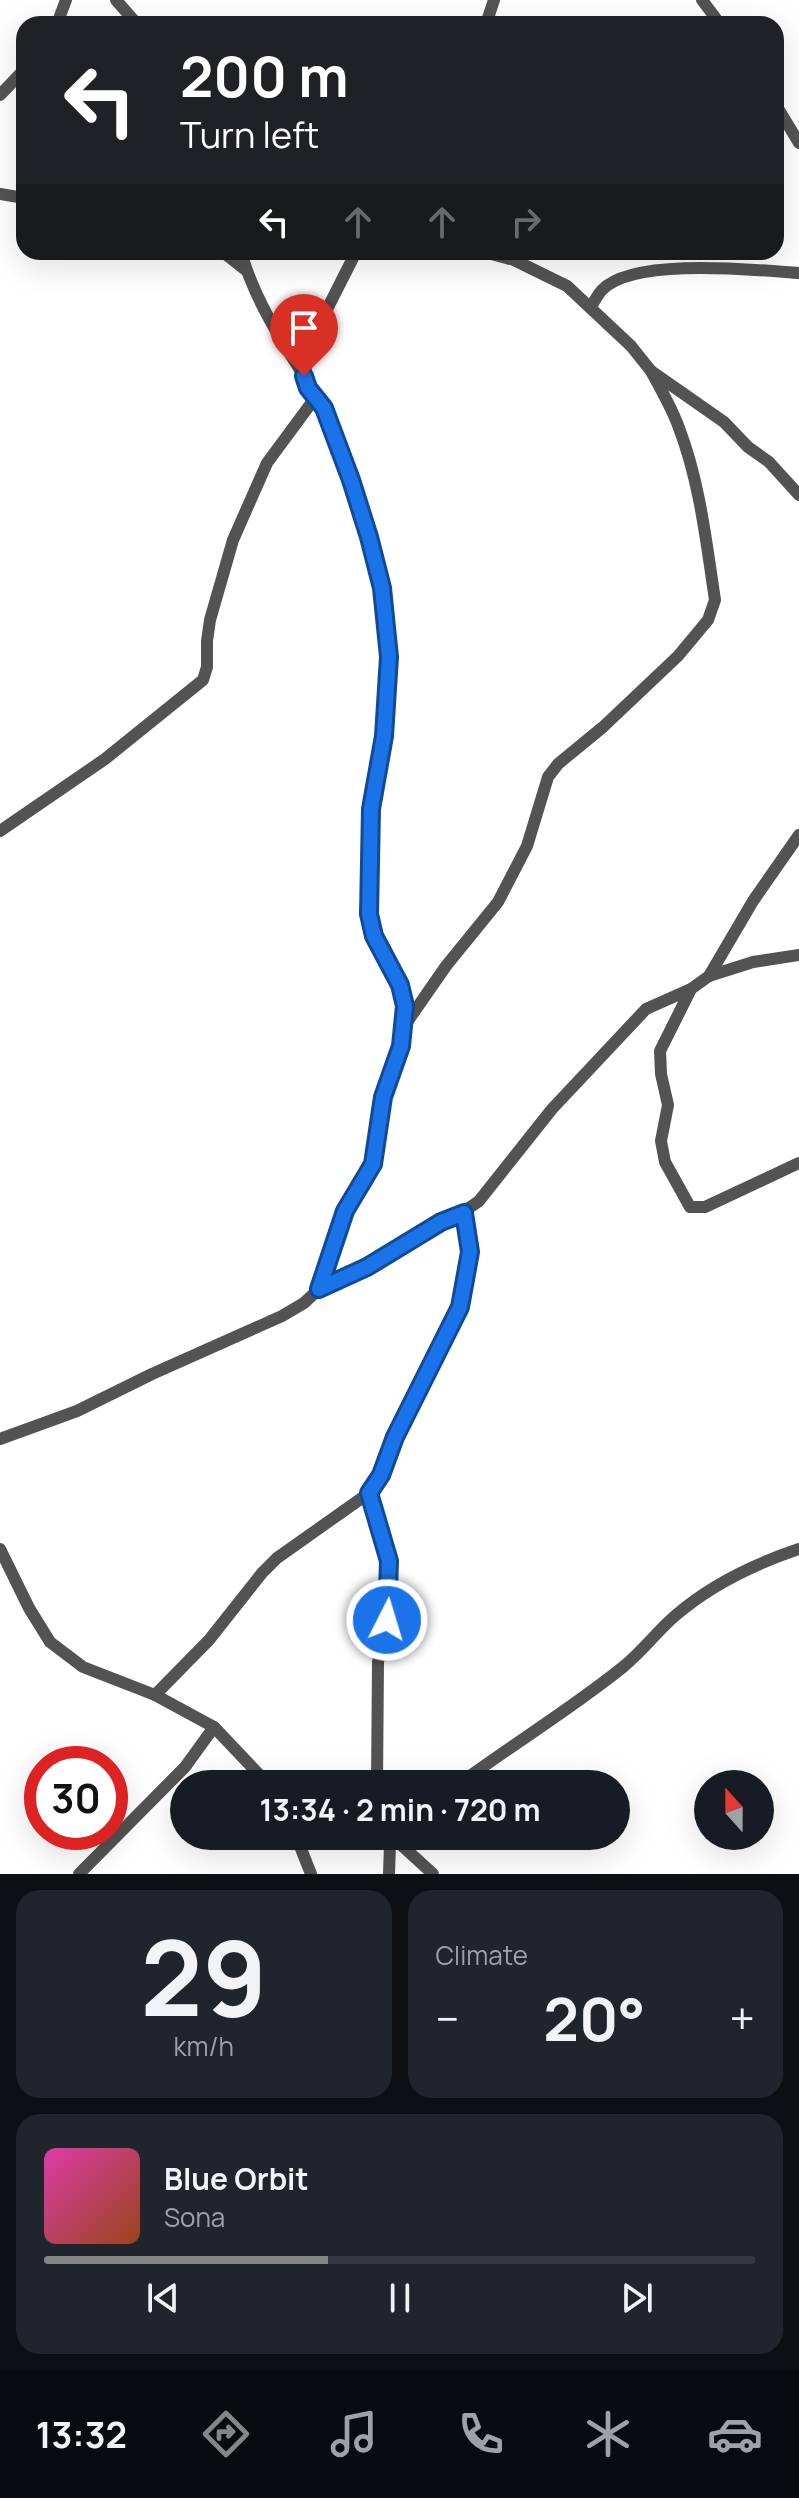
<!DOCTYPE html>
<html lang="en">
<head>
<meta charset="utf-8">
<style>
	body { margin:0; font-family:Manrope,sans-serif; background:#20242c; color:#f1f3f6; height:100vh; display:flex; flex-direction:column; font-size:30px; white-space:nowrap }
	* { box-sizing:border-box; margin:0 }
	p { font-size:26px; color:#9ea1a6 }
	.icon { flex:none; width:44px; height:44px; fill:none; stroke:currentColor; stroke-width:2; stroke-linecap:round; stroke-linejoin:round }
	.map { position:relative; height:1874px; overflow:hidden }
	.details { display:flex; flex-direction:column; gap:16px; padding:16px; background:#0d0f14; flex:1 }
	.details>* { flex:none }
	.guide { position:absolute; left:16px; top:16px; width:768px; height:244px; border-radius:24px; box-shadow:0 8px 32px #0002; background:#202124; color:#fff; overflow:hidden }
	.needle { width:52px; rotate:339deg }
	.controls { position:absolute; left:694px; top:1770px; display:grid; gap:16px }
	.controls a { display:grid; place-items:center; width:80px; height:80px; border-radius:50%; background:#171b24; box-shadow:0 8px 32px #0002; font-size:40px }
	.speed { position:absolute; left:24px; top:1746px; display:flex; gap:16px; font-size:40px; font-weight:700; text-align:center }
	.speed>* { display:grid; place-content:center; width:104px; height:104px; border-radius:50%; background:#171b24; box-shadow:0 8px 32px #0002; line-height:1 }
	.speed .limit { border:12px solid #d22; background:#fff; color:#111 }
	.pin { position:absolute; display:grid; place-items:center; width:68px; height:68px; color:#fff; margin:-82px -34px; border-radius:50% 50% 50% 0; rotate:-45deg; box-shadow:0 0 8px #0007 }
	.pin .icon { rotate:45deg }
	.me { position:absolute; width:88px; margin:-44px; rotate:5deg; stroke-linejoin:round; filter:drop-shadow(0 0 6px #0008) }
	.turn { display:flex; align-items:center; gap:28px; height:168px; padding:0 32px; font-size:36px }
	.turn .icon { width:104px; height:104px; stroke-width:2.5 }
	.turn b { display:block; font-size:56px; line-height:68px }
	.lanes { display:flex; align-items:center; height:76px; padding:0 32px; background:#0003; justify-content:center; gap:40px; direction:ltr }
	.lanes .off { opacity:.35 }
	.big { font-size:60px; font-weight:700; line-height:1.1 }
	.details .tile { flex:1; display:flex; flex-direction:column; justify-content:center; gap:12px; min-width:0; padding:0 28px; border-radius:24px; background:#20242c }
	.details .dial { align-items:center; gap:0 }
	.dial b { font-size:104px; line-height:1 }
	.song { display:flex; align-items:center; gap:24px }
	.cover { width:96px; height:96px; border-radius:12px; background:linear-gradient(135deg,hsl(320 70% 55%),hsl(20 70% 35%)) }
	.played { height:8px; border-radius:4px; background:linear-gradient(90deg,#858687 40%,#363941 40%) }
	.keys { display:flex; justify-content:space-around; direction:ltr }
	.heat { display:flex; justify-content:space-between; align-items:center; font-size:44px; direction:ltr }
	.details .tiles { flex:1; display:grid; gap:16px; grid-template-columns:1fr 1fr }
	.tile:last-child { grid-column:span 2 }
	.trip { position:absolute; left:170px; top:1770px; width:460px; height:80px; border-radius:40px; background:#171b24; box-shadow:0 8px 32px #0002; font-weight:700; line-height:80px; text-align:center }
	.menu { display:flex; height:128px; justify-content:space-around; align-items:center; background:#090b0e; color:#9ea1a6 }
	.menu .icon { width:56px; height:56px }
	.menu .current { color:#858687 }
	.menu b { font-size:36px; color:#f1f3f6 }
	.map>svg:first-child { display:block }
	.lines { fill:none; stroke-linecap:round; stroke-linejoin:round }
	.minor { stroke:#535353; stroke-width:12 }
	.route-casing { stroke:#114b97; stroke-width:20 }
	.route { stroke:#1a73e8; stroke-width:14 }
</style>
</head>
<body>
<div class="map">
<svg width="799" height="1874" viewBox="0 0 799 1874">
	<rect width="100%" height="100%" fill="#fff"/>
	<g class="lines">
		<g class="minor">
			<polyline points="116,0 137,24"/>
			<polyline points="702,0 720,24"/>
			<polyline points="57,24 66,0"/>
			<polyline points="486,24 494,0"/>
			<polyline points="0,95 24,70"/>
			<polyline points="776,105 799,143"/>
			<polyline points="0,194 24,198"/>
			<polyline points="223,252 247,271"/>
			<path d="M241,252c13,46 38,85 63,124"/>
			<polyline points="484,252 514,260 567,286 631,346 651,371 724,422 748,447 769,462 799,495"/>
			<path d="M591,306c4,-5 7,-12 11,-16 31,-33 153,-20 197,-17"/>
			<polyline points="0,831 105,759 203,680 207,667 207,641 210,620 233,540 267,463 315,398"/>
			<polyline points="709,976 753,962 799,955"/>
			<polyline points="691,989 660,1051 661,1074 668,1105 661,1141 665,1162 690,1207 705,1207 799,1163"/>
			<path d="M405,1025l41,-59 52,-64 29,-56 21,-69 10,-13 45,-37 75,-71 30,-36 7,-20c-9,-59 -15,-117 -36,-172 -7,-20 -18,-38 -28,-57"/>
			<path d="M319,1289c41,-18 78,-40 116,-63 16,-9 30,-14 44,-25l73,-92 94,-100 45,-20 18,-13 44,-75 46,-66"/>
			<polyline points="0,1439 77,1411 152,1374 282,1316 304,1303 319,1289 345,1211 373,1164 383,1097 401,1046 405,1025 405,1006 400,985 374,936 369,914 371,865 369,839 371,809 384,736 389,657 387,631 382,588 363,516 324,408 308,388 304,376 312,339 356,252"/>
			<polyline points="369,1493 389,1561 391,1576 387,1620 378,1662 377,1784"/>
			<polyline points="0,1549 29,1608 50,1642 83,1667 155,1695 214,1727 268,1784"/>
			<polyline points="155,1695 209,1640 262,1573 277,1558 369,1493 381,1475 395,1437 460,1307 470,1252 464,1213"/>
			<path d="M459,1784c54,-40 112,-75 164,-117 20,-16 34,-36 53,-52 36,-31 78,-51 123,-66"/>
			<polyline points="296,1836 311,1874"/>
			<polyline points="397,1841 433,1874"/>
			<polyline points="79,1874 185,1767 214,1727"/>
			<polyline points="389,1874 390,1844 402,1836"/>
		</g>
	</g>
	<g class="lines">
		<g class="route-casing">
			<polyline id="route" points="304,376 308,388 324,408 351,480 369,537 382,588 389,657 384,736 371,809 369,914 374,936 400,985 405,1006 401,1046 383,1097 373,1164 345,1211 319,1289 367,1267 441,1222 464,1213 470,1252 460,1307 395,1437 381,1475 369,1493 389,1561 387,1620"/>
		</g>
		<use href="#route" class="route"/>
	</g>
</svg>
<div class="controls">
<a><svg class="needle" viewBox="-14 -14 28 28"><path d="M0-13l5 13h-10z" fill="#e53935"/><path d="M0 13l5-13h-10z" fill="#9ea1a6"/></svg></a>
</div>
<div class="speed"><div class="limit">30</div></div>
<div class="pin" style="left:304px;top:376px;background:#d93025"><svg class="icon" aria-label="arrive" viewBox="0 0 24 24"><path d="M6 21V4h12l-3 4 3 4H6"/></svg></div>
<svg class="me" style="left:387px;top:1620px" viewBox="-20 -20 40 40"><circle r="17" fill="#1a73e8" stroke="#fff" stroke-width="3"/><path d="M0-11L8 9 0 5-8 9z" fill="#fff"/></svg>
<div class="trip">13:34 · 2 min · 720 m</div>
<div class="guide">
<div class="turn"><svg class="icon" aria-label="left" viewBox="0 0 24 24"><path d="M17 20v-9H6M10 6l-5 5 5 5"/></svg><div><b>200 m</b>Turn left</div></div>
<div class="lanes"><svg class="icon" aria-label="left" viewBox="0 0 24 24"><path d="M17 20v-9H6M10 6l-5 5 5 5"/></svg><svg class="icon off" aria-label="ahead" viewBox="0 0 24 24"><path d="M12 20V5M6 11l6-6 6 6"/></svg><svg class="icon off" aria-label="ahead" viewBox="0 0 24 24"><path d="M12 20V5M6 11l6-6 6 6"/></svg><svg class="icon off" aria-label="right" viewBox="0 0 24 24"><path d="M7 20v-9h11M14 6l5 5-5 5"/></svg></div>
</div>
</div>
<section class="details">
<div class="tiles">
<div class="tile dial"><b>29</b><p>km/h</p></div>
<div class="tile"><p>Climate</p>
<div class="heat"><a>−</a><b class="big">20°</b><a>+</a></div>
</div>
<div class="tile">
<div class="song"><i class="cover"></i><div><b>Blue Orbit</b><p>Sona</p></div></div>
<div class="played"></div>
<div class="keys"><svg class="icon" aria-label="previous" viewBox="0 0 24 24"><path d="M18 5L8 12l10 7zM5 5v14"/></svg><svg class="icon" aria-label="pause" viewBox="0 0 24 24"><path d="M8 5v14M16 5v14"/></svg><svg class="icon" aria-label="next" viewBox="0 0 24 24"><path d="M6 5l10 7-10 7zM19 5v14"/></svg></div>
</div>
</div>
</section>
<nav class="menu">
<b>13:32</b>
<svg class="icon current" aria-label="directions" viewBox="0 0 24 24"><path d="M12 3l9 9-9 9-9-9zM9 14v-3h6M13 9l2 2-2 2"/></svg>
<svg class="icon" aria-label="music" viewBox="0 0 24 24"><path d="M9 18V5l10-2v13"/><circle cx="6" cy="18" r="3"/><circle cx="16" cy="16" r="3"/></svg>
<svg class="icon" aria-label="phone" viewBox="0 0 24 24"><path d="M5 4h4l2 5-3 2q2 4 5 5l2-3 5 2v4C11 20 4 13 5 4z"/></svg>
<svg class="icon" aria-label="climate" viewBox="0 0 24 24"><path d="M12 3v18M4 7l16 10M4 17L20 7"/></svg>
<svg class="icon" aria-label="car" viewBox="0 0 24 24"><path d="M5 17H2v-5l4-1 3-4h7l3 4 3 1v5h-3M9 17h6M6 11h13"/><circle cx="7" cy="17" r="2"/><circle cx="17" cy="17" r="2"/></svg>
</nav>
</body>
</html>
